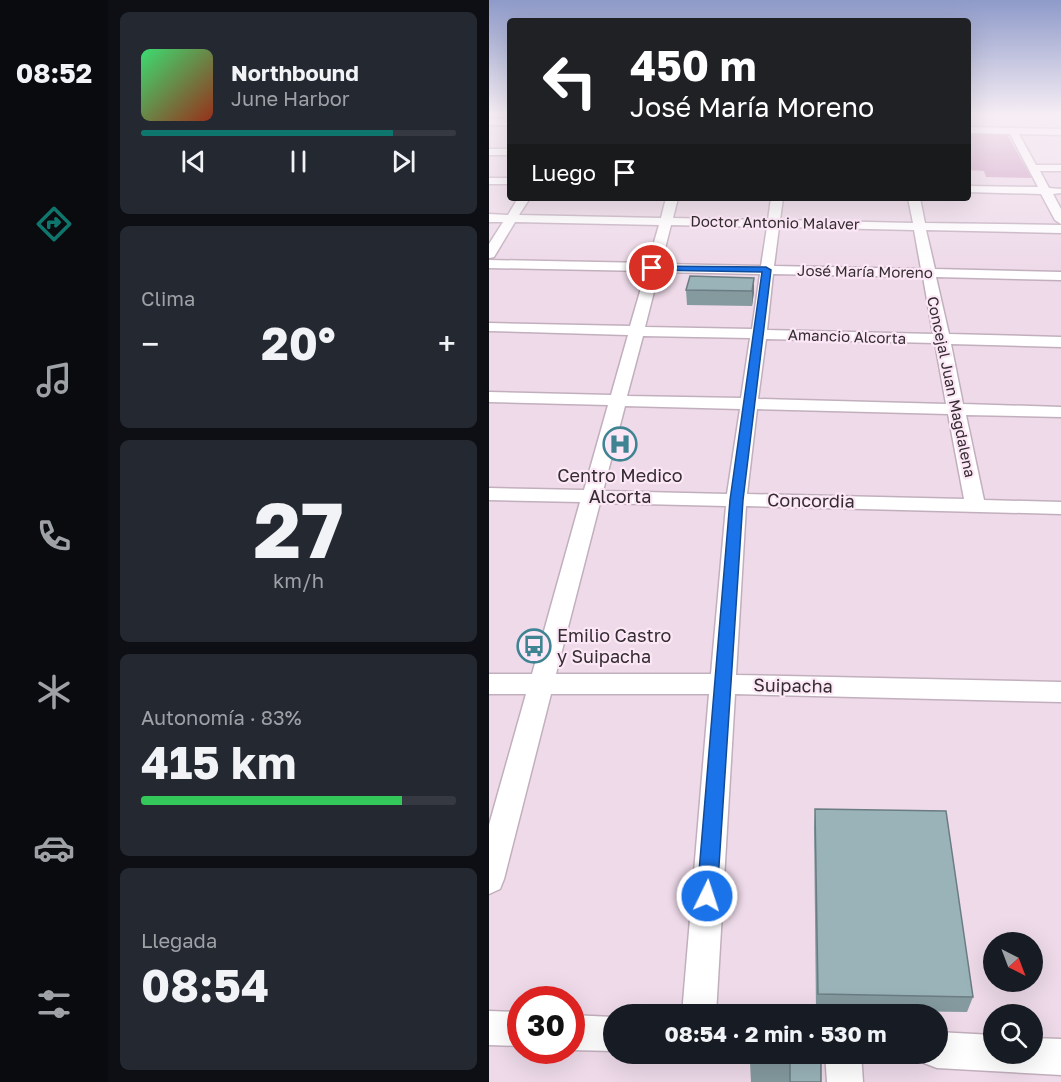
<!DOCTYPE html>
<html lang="es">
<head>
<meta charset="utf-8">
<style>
	body { margin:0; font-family:"Golos Text",sans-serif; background:#242831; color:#f1f3f6; height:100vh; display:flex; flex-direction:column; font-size:22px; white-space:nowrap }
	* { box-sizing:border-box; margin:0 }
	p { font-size:20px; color:#9ea1a6 }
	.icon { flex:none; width:33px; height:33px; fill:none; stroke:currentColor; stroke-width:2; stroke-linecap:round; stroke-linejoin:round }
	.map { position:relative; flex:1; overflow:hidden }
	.side { display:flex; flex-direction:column; gap:12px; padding:12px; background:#0d0f14; width:381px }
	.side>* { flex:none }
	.hud { position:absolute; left:18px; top:18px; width:464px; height:183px; border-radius:6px; box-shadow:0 6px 24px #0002; background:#202124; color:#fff; overflow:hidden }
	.needle { width:39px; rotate:138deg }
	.fabs { position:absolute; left:494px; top:932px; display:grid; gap:12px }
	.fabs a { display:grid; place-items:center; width:60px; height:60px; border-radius:50%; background:#171b24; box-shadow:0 6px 24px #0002; font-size:30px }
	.speed { position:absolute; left:18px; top:986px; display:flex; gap:12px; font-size:30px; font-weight:700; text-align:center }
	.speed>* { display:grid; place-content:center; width:78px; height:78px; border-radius:50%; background:#171b24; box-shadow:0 6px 24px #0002; line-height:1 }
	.speed .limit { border:9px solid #d22; background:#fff; color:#111 }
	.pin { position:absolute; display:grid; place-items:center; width:51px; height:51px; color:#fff; margin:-26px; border:3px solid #fff; border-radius:50%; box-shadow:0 2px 6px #0007 }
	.me { position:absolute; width:66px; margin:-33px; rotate:4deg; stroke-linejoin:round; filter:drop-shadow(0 0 4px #0008) }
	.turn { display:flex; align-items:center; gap:21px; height:126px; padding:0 24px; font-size:27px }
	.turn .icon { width:78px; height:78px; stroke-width:2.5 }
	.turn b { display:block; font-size:42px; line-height:51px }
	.then { display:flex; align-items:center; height:57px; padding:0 24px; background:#0003; gap:12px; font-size:22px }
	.big { font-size:45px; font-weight:700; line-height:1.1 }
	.side .tile { flex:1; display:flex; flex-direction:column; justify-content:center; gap:9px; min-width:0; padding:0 21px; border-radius:9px; background:#242831 }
	.side .dial { align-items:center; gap:0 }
	.dial b { font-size:78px; line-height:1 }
	.song { display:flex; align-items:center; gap:18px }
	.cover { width:72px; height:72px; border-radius:9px; background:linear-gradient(135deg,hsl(140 70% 55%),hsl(10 70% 35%)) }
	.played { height:6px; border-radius:3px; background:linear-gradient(90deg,#0f766e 80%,#363941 80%) }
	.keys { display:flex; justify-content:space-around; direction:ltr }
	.heat { display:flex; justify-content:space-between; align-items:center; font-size:33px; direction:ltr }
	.charge { height:9px; border-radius:4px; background:linear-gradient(90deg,#34c759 83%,#363941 0) }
	.trip { position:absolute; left:114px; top:1004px; width:345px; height:60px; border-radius:30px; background:#171b24; box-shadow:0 6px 24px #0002; font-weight:700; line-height:60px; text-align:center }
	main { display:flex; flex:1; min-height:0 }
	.tab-bar { display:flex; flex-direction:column; width:108px; justify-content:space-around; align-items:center; background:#090b0e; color:#9ea1a6 }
	.tab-bar .icon { width:42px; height:42px }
	.tab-bar .on { color:#0f766e }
	.tab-bar b { font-size:27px; color:#f1f3f6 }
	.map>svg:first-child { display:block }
	.green { fill:#cc9cc0 }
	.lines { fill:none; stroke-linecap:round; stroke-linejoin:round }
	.minor-casing { stroke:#c2afbd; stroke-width:3 }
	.minor { fill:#fff; fill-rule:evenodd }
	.wall { fill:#849a9f }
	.shaded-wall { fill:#6b7d82 }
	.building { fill:#99b3b9; stroke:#6b7d82; stroke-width:1.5 }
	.route { fill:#1a73e8; stroke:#114b97; stroke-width:1.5 }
	.labels { text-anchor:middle; stroke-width:4.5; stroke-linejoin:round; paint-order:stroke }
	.far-street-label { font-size:15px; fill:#342c31; stroke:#fce7f6 }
	.poi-label { font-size:18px; fill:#342c31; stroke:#fce7f6 }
	.street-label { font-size:18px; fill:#342c31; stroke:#fce7f6 }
</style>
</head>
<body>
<main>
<nav class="tab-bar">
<b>08:52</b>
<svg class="icon on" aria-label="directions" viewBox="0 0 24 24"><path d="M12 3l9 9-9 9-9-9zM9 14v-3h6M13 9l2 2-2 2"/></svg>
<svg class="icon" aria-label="music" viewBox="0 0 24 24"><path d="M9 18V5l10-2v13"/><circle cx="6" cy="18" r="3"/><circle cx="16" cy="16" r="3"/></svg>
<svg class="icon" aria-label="phone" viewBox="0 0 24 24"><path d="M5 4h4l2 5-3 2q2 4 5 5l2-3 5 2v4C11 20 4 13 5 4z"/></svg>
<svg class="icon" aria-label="climate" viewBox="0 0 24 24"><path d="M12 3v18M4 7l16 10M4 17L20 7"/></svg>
<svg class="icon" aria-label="car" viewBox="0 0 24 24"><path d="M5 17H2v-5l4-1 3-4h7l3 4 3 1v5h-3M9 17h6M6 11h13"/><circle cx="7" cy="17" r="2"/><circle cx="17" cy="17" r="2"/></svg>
<svg class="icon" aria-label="filters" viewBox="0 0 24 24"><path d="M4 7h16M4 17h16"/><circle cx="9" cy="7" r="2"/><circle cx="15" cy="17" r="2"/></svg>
</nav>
<section class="side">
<div class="tile">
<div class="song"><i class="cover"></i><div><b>Northbound</b><p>June Harbor</p></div></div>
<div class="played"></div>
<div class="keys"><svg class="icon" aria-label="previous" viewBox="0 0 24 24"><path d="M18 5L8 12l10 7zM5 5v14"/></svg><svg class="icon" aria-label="pause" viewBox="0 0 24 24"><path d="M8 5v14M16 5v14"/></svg><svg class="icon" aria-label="next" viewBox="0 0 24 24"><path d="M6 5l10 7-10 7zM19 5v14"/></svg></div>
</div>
<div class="tile"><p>Clima</p>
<div class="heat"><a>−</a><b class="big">20°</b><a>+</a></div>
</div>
<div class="tile dial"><b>27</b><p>km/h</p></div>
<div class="tile"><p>Autonomía · 83%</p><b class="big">415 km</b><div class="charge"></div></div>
<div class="tile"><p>Llegada</p><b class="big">08:54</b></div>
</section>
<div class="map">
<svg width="572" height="1082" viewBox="0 0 572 1082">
	<rect width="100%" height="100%" fill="#eedae9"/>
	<polygon class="green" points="479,132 517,133 543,178 497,177 495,171 479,170"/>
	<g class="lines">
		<g class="minor-casing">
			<g id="minor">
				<rect x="0" y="119" width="21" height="6"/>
				<polygon points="478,127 572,129 572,135 530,134 547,165 572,165 572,171 551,171 560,188 572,189 572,193 564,194 572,209 572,224 566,220 552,194 478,192 478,186 549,187 521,134 478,133"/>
				<rect x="0" y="149" width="21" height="6"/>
				<rect x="0" y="178" width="21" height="6"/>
				<path d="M29,198h12l-11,17 142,3 5,-20h12l-5,20 95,2 3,-22h12l-3,22 133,3 -5,-25h12l5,25 136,2v8l-135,-3 9,39 126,3v8l-125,-3 13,57 112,3v10l-110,-3 12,60 98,3v10l-95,-2 18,85 77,2v12l-315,-8 -10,169 325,7v20l-326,-8 -19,320h-34l27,-320h-158l-47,185 -4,10 -11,5v-69l37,-131h-37v-20h43l48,-172 -91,-2v-12l95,2 24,-85 -119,-3v-10l122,3 17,-60 -139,-4v-8l141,3 16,-55 -157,-3v-8l159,3 11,-38 -144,-3 -21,35 -5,1v-14l14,-22h-14v-8l19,1zM182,225l96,2 -6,39 -100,-2zM290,227l135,3 7,39 -147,-3zM170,272l101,2 -8,55 -107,-2zM284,274l150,3 10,57 -166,-4zM154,336l107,2 -9,60 -114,-2zM277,339l169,4 11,61 -188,-5zM136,406l115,3 -13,85 -124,-3zM268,409l191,5 16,85 -217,-5zM111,503l126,3 -15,168h-155z"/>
				<polygon points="0,1011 32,1012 32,1046 0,1045"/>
				<polygon points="82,1015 124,1017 124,1051 82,1050"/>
				<polygon points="448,1032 504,1035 504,1053 543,1053 543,1038 572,1039 572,1075 448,1068 435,1063 432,1053 448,1053"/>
				<polygon points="336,1053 372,1053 374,1082 338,1082"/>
			</g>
		</g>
		<use href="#minor" class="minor"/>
	</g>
	<g class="wall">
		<polygon points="265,278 265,292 263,306 198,305 197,290"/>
		<polygon points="326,809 484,997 478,1012 327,1010 325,827"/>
		<polygon points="332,1053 332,1082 262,1082 261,1062"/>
	</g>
	<polygon class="shaded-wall" points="265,278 265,292 263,306 263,291"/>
	<g class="building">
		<polygon points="201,276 265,278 263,291 197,290"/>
		<polygon points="326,809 457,811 484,997 329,994"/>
		<polygon points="261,1053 332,1053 332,1082 301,1082 301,1063 261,1062"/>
	</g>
	<linearGradient id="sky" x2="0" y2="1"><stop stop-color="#8e9ac9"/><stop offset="0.43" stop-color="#f7eef5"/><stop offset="1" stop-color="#f7eef5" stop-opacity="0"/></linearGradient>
	<rect width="572" height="267" fill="url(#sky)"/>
	<polygon class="route" points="160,266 277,267 282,270 254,500 228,896 225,903 218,906 211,903 208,896 241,500 273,272 163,270"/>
	<defs>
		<g id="hospital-ring" transform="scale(1.725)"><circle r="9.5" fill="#fce7f6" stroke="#3f8492" stroke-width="1.5"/><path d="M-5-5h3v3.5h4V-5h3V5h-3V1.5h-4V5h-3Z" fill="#3f8492"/></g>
		<g id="bus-ring" transform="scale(1.725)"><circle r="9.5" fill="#fce7f6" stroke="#3f8492" stroke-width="1.5"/><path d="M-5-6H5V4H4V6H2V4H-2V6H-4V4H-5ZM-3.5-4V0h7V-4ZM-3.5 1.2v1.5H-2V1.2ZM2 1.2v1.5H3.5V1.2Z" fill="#3f8492"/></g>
	</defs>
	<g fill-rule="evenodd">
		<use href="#hospital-ring" x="131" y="444"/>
		<use href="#bus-ring" x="45" y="646"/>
	</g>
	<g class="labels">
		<g class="far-street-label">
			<text transform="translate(286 223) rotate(1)" y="5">Doctor Antonio Malaver</text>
			<text transform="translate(376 272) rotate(1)" y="5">José María Moreno</text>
			<text transform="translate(358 337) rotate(2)" y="5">Amancio Alcorta</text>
			<text transform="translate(462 387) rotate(78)" y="5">Concejal Juan Magdalena</text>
		</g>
		<g class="poi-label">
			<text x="131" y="482">Centro Medico<tspan x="131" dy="21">Alcorta</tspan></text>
			<text x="68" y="642" text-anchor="start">Emilio Castro<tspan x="68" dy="21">y Suipacha</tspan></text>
		</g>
		<g class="street-label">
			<text transform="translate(322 501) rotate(1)" y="6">Concordia</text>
			<text transform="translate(304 686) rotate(1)" y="6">Suipacha</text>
		</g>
	</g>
</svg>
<div class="fabs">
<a><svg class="needle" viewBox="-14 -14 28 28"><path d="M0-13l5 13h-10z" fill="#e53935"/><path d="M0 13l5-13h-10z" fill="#9ea1a6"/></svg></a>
<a><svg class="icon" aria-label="search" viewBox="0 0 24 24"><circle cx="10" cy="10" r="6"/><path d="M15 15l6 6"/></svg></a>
</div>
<div class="speed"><div class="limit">30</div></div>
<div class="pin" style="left:163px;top:268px;background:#d93025"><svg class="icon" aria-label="arrive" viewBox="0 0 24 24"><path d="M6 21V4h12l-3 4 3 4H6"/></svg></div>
<svg class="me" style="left:218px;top:896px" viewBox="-20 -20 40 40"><circle r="17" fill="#1a73e8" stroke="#fff" stroke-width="3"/><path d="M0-11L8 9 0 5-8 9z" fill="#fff"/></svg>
<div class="trip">08:54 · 2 min · 530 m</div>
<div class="hud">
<div class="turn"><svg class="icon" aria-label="left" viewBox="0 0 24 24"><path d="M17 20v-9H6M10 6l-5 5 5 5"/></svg><div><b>450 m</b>José María Moreno</div></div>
<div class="then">Luego<svg class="icon" aria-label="arrive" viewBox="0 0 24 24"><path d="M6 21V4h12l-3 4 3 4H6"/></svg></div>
</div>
</div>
</main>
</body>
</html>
